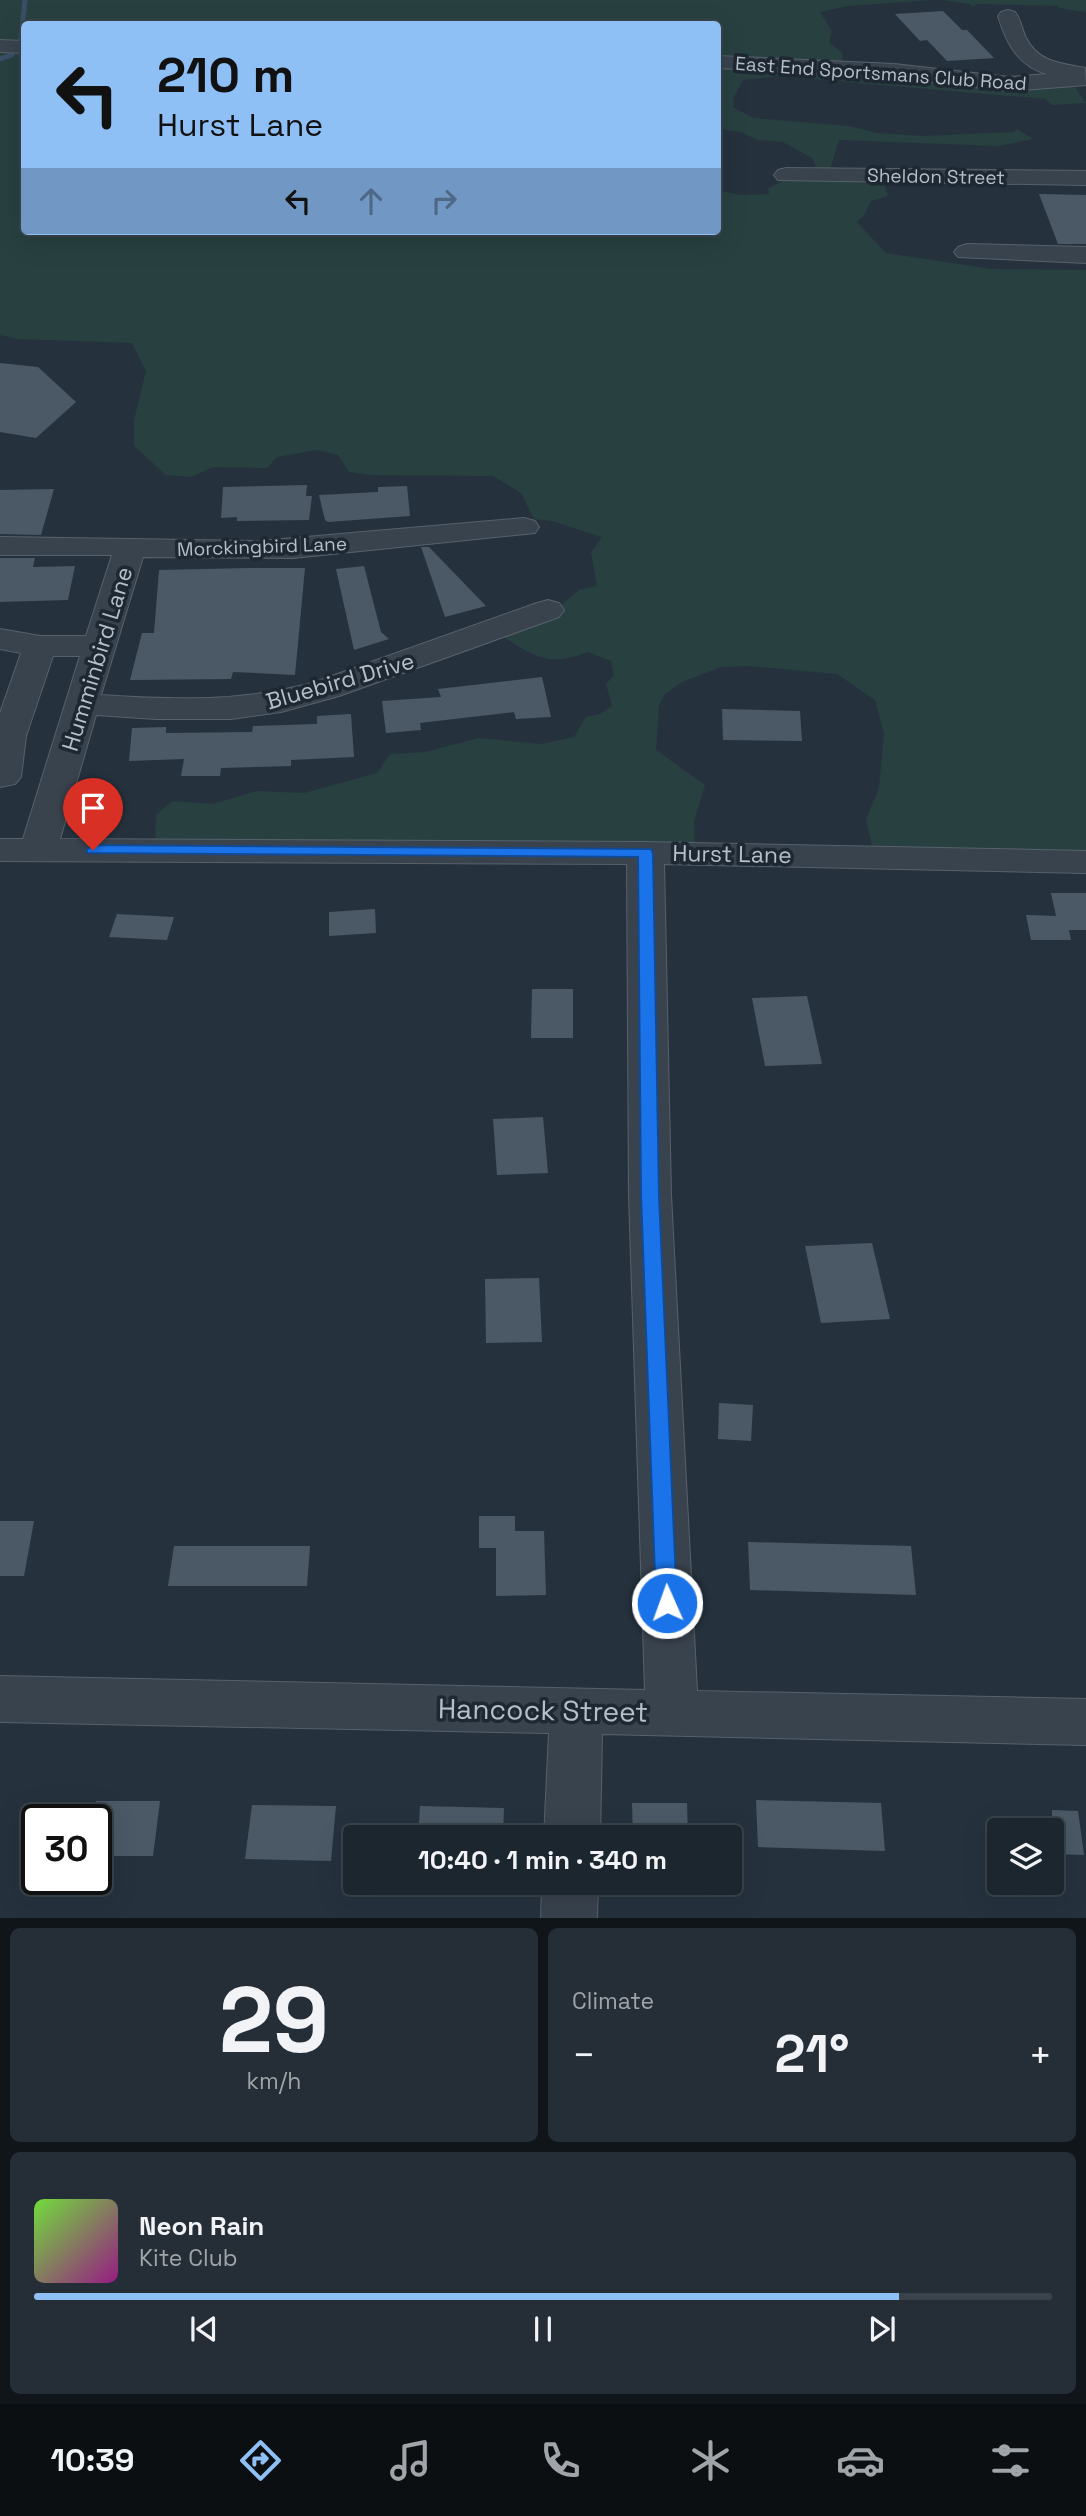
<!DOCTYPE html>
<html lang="en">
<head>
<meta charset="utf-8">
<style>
	body { margin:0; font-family:"Space Grotesk",sans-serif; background:#252e36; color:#f1f3f6; height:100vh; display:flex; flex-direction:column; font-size:26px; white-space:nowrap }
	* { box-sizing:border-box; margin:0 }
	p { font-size:23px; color:#a0a5aa }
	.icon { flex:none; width:38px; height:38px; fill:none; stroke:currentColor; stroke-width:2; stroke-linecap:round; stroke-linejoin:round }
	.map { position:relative; height:1918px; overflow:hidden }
	.drawer { display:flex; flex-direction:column; gap:10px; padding:10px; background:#0f1519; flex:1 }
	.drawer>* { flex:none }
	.guide { position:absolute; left:21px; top:21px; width:700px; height:214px; border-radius:7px; box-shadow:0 7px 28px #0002,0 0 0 2px #3a434a; background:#8ebff5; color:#111; overflow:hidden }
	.tools { position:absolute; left:987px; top:1818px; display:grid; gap:14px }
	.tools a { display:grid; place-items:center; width:77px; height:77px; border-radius:7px; background:#1c262e; box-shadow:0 7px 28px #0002,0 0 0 2px #3a434a; font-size:35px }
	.speed { position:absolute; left:21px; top:1804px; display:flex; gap:14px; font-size:35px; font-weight:700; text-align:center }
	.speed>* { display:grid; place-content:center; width:91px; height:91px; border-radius:50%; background:#1c262e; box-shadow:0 7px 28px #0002,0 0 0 2px #3a434a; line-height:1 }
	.speed .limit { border:4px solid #111; border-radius:10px; background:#fff; color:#111 }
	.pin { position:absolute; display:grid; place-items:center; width:60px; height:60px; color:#fff; margin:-72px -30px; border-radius:50% 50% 50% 0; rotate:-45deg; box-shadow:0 0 7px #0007 }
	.pin .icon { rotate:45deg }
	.me { position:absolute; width:77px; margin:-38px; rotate:358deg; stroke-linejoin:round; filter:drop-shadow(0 0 5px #0008) }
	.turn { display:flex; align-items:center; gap:24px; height:147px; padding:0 21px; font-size:32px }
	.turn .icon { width:91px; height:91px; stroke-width:2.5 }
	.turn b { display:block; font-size:49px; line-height:60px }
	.lanes { display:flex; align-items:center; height:66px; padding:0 21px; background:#0003; justify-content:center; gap:35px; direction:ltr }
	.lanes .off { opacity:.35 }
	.big { font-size:52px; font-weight:700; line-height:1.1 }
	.drawer .card { flex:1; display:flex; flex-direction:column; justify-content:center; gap:10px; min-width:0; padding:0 24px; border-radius:10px; background:#252e36 }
	.drawer .dial { align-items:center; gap:0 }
	.dial b { font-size:91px; line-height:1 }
	.song { display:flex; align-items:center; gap:21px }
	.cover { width:84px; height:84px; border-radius:10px; background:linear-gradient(135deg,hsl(100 70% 55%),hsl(310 70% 35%)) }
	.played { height:7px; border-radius:4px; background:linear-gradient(90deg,#8ebff5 85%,#3a434a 85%) }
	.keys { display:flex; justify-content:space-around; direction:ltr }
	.heat { display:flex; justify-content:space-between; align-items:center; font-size:38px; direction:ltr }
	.drawer .tiles { flex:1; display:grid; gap:10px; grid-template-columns:1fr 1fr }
	.card:last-child { grid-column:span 2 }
	.trip { position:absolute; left:343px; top:1825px; width:399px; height:70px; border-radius:7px; background:#1c262e; box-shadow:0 7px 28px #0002,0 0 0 2px #3a434a; font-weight:700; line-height:70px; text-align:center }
	.dock { display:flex; height:112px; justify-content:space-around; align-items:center; background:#0b0f12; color:#a0a5aa }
	.dock .icon { width:49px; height:49px }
	.dock .active { color:#8ebff5 }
	.dock b { font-size:32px; color:#f1f3f6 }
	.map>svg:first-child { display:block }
	.green { fill:#284040; fill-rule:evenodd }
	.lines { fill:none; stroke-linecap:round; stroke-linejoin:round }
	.stream { stroke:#394f65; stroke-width:5 }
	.building { fill:#4b5967 }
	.minor-casing { stroke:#57616c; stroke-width:2 }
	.minor { fill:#39434e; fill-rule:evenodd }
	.route { fill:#1a73e8; stroke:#114b97; stroke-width:2 }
	.labels { text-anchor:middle; stroke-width:7; stroke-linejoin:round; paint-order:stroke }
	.far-street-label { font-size:19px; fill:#b5bec9; stroke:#1e2833 }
	.street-label { font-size:23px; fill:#b5bec9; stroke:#1e2833 }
	.near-street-label { font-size:28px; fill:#b5bec9; stroke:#1e2833 }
</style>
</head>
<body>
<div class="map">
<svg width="1086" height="1918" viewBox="0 0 1086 1918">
	<rect width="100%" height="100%" fill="#25323e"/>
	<g class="green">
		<path d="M0,0h932l-84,6 -28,6 12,19 -3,11 14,12 -1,14 230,15 14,20 -34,2 -7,-6 -266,-23 -36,4 -9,17 -1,10 20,11 96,8 27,7 46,3 92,-4 3,-3 16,10 -35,7 -159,-6 -10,33 53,4 6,19 -17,5 -7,14 -7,7 29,31 105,16 95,1v595l-211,-5 -9,-41 13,-31 5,-54 -9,-34 -38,-26 -90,-8 -26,1 -39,15 -17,12 -6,12 -3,44 49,35 -11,37 1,23 -540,6 1,-36 16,-14 40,3 45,-13 47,2 73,-20 13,-19 35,-2 54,-14 62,6 33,-7 12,-20 14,-3 12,-8 -6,-22 8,-9 -3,-14 -23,-9c-41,16 -55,4 -89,-18l57,-25 23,-19 18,-4 -6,-34 11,-15 -50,-16 -18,-2 -13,-26 -28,-17 -122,-1 -22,-3 -11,-17 -21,-5 -40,7 -10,11 -54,-1 -22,10 -25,-2 -32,-29v-26l12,-49 -14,-28 -114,-4 -18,-4zM24,24h694v105l22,3 18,8 25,2 29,16 9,18 -29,1 -24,11 1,6 -29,1 -22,-5v41h-694z"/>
		<polygon points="943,0 1086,0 1086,12 1059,8 1059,6 977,4 973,7 970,4"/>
	</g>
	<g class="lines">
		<g class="stream">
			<polyline points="20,45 25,0"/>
			<polyline points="0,59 12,55"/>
		</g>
	</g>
	<g class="building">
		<polygon points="943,11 962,30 967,30 994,58 947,61 927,40 920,41 895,14"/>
		<polygon points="1039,194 1086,195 1086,244 1058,244"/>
		<polygon points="0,363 38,367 76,402 36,438 0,432"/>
		<polygon points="307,485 306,496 312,496 309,520 237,521 237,517 221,518 223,487"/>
		<polygon points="407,486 410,516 328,522 325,520 319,495 378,492 378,487"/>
		<polygon points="54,489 41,535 0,534 0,490"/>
		<polygon points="421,547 429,547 486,606 445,617"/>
		<polygon points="0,558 35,558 33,567 75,566 68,600 0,602"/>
		<polygon points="364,566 381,632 389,639 354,650 336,569"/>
		<polygon points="250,568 305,568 295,675 233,672 231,679 130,680 142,633 154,633 159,570"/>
		<polygon points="542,677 551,717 516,719 514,712 420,723 421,730 386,733 382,701 441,697 438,689"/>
		<polygon points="722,709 800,711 802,741 723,740"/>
		<polygon points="351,714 354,757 291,760 291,766 221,768 220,776 181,776 184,759 129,761 132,728 166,727 166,733 252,732 253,726 317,724 317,716"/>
		<polygon points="1051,893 1086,893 1086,930 1069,930 1071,940 1031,940 1026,915 1056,916"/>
		<polygon points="375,909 376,933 329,936 329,912"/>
		<polygon points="117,914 174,917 167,940 109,937"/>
		<polygon points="532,989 573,989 573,1038 531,1038"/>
		<polygon points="807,996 822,1064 765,1066 752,998"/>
		<polygon points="543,1117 548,1173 497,1175 493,1119"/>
		<polygon points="872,1243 890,1319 821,1323 805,1246"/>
		<polygon points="539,1278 542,1342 486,1343 485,1279"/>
		<polygon points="719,1403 753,1405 751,1441 718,1439"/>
		<polygon points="479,1516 515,1516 515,1531 544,1531 546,1595 496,1596 496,1548 479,1548"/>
		<polygon points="0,1521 34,1521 24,1576 0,1576"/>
		<polygon points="748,1542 911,1546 916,1595 750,1590"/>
		<polygon points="174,1546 310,1546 307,1586 168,1586"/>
		<polygon points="756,1800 881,1803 885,1851 758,1847"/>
		<polygon points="96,1801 160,1801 153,1856 96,1856"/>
		<polygon points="632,1803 687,1803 688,1838 633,1838"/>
		<polygon points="252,1805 336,1806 331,1861 245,1859"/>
		<polygon points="420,1806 504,1808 503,1838 418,1838"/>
		<polygon points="1052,1810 1078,1811 1084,1855 1052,1854"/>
		<polygon points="633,1883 689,1883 689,1890 633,1889"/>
	</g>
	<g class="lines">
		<g class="minor-casing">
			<g id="minor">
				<path d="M1008,10l7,2c6,8 7,17 11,26 13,25 35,25 59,30l1,17 -77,6 -115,-13 -176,-10v-12l176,8 115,13 38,-3c-29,-8 -41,-31 -49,-58l3,-4z"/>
				<polygon points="0,40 24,41 24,53 0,52"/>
				<polygon points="786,168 1086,171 1086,185 778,180 774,175 778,170"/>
				<polygon points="967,244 1086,247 1086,263 958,257 954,252 958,247"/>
				<path d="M524,518l11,3 4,6 -4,6 -242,25 -150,-1 -42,138c75,5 142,7 214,-13l222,-79 11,-3 11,3 5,7 -5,7 -220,79 -58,16 -50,7h-75l-60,-4 -36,124 585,3 441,9v22l-422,-9 7,331 26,496 389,8v46l-484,-11 -2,104h-56l5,-105 -549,-11v-46l645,14 -16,-495 -2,-331 -627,-3v-22h23l57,-183h-27l-27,80 -5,41 -6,7 -15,3v-74l21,-60 -21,-4v-20l40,7h46l26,-81h-112v-18l260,4z"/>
				<polygon points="542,1883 598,1883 597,1918 541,1918"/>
			</g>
		</g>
		<use href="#minor" class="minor"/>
	</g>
	<polygon class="route" points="93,845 651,849 653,853 659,1195 677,1603 674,1609 667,1612 660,1609 656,1603 641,1195 638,857 88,853 86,850"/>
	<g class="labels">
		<g class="far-street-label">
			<text transform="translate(881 73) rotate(4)" y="7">East End Sportsmans Club Road</text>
			<text transform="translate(936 176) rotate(1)" y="7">Sheldon Street</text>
			<text transform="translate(262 546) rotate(-2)" y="7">Morckingbird Lane</text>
		</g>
		<g class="street-label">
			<text transform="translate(97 659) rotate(-73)" y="8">Humminbird Lane</text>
			<text transform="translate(340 681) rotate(-16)" y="8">Bluebird Drive</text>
			<text transform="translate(732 854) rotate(1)" y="8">Hurst Lane</text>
		</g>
		<g class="near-street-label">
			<text transform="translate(543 1710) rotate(1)" y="10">Hancock Street</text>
		</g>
	</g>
</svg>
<div class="tools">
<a><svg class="icon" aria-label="layers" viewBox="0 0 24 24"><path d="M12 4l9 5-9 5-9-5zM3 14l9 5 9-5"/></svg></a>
</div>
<div class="speed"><div class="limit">30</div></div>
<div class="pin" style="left:93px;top:850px;background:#d93025"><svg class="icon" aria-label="arrive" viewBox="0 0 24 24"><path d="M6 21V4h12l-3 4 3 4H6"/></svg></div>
<svg class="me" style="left:667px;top:1603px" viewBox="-20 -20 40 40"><circle r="17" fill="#1a73e8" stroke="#fff" stroke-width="3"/><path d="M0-11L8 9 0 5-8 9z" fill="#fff"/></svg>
<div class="trip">10:40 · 1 min · 340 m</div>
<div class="guide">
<div class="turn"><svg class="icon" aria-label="left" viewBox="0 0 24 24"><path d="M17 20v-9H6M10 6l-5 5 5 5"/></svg><div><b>210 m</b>Hurst Lane</div></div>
<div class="lanes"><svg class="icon" aria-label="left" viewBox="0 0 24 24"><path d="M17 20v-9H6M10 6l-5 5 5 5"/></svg><svg class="icon off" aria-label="ahead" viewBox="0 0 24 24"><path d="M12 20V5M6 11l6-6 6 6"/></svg><svg class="icon off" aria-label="right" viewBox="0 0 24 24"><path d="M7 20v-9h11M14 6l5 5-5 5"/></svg></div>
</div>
</div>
<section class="drawer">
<div class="tiles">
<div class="card dial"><b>29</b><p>km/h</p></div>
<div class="card"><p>Climate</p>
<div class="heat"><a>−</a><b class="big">21°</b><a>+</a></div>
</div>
<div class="card">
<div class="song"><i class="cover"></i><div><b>Neon Rain</b><p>Kite Club</p></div></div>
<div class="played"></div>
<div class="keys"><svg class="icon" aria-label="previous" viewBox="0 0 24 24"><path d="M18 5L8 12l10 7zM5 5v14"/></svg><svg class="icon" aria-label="pause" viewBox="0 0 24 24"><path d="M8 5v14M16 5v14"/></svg><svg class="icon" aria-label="next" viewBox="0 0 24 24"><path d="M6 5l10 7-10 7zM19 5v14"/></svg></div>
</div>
</div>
</section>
<nav class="dock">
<b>10:39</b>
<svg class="icon active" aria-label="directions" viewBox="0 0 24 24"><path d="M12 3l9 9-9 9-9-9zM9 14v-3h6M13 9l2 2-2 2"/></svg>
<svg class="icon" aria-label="music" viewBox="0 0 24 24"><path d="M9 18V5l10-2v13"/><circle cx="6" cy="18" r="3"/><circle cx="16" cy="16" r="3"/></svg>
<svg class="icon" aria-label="phone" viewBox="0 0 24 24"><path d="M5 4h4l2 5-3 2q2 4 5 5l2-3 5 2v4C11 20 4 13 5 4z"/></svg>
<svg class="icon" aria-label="climate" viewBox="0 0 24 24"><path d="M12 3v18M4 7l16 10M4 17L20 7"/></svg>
<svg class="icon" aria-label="car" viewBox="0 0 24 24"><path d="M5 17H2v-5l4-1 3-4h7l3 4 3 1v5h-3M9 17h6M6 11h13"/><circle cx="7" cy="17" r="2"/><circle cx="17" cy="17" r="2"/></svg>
<svg class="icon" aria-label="filters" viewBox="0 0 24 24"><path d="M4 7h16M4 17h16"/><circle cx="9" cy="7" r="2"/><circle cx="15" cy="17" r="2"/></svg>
</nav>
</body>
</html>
